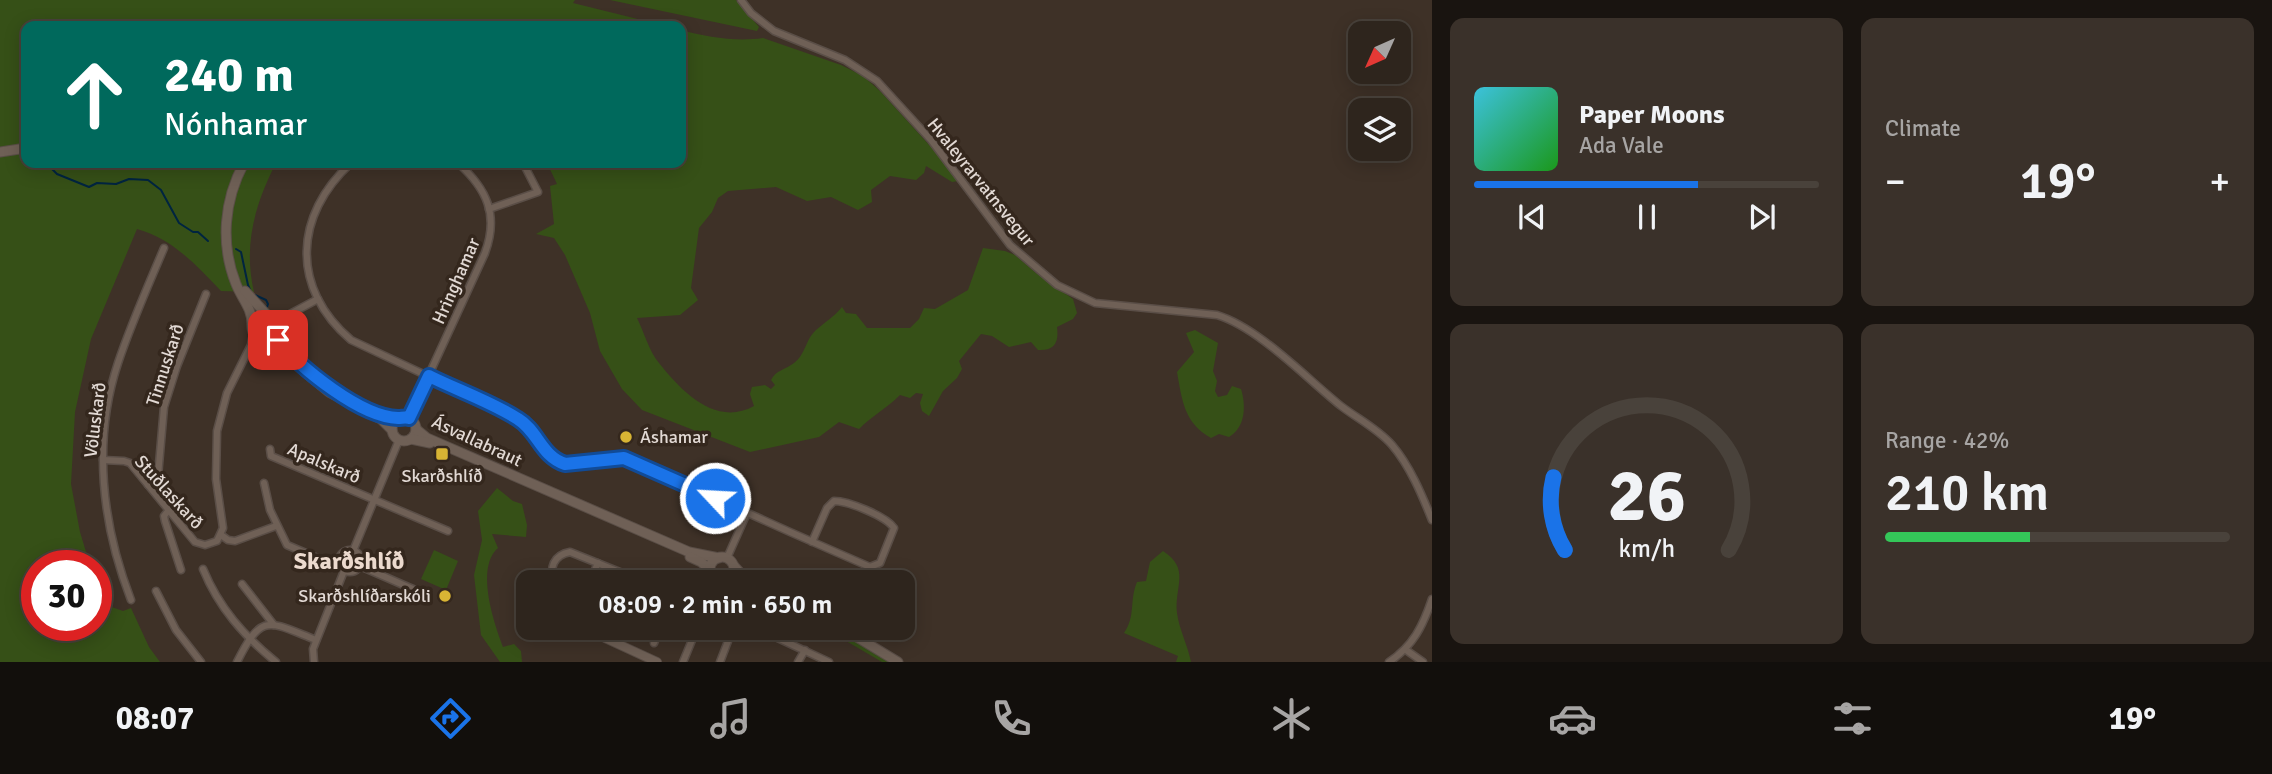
<!DOCTYPE html>
<html lang="en">
<head>
<meta charset="utf-8">
<style>
	body { margin:0; font-family:Signika,sans-serif; background:#3a312a; color:#f1f3f6; height:100vh; display:flex; flex-direction:column; font-size:26px; white-space:nowrap }
	* { box-sizing:border-box; margin:0 }
	p { font-size:23px; color:#a7a5a4 }
	.icon { flex:none; width:38px; height:38px; fill:none; stroke:currentColor; stroke-width:2; stroke-linecap:round; stroke-linejoin:round }
	.map { position:relative; flex:1; overflow:hidden }
	.side { display:flex; flex-direction:column; gap:18px; padding:18px; background:#191410; width:840px }
	.side>* { flex:none }
	.top-card { position:absolute; left:21px; top:21px; width:665px; height:147px; border-radius:14px; box-shadow:0 4px 18px #0003,0 0 0 2px #49423b; background:#00695c; color:#fff; overflow:hidden }
	.needle { width:46px; rotate:225deg }
	.buttons { position:absolute; left:1348px; top:21px; display:grid; gap:14px }
	.buttons a { display:grid; place-items:center; width:63px; height:63px; border-radius:14px; background:#2e251d; box-shadow:0 4px 18px #0003,0 0 0 2px #49423b; font-size:35px }
	.speed { position:absolute; left:21px; top:550px; display:flex; gap:14px; font-size:35px; font-weight:700; text-align:center }
	.speed>* { display:grid; place-content:center; width:91px; height:91px; border-radius:50%; background:#2e251d; box-shadow:0 4px 18px #0003,0 0 0 2px #49423b; line-height:1 }
	.speed .limit { border:10px solid #d22; background:#fff; color:#111 }
	.pin { position:absolute; display:grid; place-items:center; width:60px; height:60px; color:#fff; margin:-30px; border-radius:14px; box-shadow:0 4px 10px #0006 }
	.me { position:absolute; width:77px; margin:-38px; rotate:295deg; stroke-linejoin:round; filter:drop-shadow(0 0 5px #0008) }
	.turn { display:flex; align-items:center; gap:24px; height:147px; padding:0 28px; font-size:32px }
	.turn .icon { width:91px; height:91px; stroke-width:2.5 }
	.turn b { display:block; font-size:49px; line-height:60px }
	.big { font-size:52px; font-weight:600; line-height:1.1 }
	.side .widget { flex:1; display:flex; flex-direction:column; justify-content:center; gap:10px; min-width:0; padding:0 24px; border-radius:14px; background:#3a312a }
	.side .dial { align-items:center; gap:0 }
	.dial svg { height:182px; overflow:visible; fill:none; stroke:#49423b; stroke-width:7; stroke-linecap:round; text-anchor:middle }
	.dial text { fill:#f1f3f6; stroke:none }
	.song { display:flex; align-items:center; gap:21px }
	.cover { width:84px; height:84px; border-radius:10px; background:linear-gradient(135deg,hsl(190 70% 55%),hsl(120 70% 35%)) }
	.played { height:7px; border-radius:4px; background:linear-gradient(90deg,#1a73e8 65%,#49423b 65%) }
	.keys { display:flex; justify-content:space-around; direction:ltr }
	.heat { display:flex; justify-content:space-between; align-items:center; font-size:38px; direction:ltr }
	.charge { height:10px; border-radius:5px; background:linear-gradient(90deg,#34c759 42%,#49423b 0) }
	.side .tiles { flex:1; display:grid; gap:18px; grid-template-columns:repeat(2,1fr) }
	.trip { position:absolute; left:516px; top:570px; width:399px; height:70px; border-radius:14px; background:#2e251d; box-shadow:0 4px 18px #0003,0 0 0 2px #49423b; font-weight:600; line-height:70px; text-align:center }
	.menu { display:flex; height:112px; justify-content:space-around; align-items:center; background:#120f0c; color:#a7a5a4 }
	.menu .icon { width:49px; height:49px }
	.menu .on { color:#1a73e8 }
	.menu b { font-size:32px; color:#f1f3f6 }
	main { display:flex; flex:1; min-height:0 }
	.map>svg:first-child { display:block }
	.green { fill:#365017 }
	.lines { fill:none; stroke-linecap:round; stroke-linejoin:round }
	.stream { stroke:#002440; stroke-width:2 }
	.minor-casing { stroke:#5a4e47; stroke-width:9 }
	.tertiary-casing { stroke:#5a4e47; stroke-width:10 }
	.secondary-casing { stroke:#5a4e47; stroke-width:11 }
	.minor { stroke:#6f6056; stroke-width:6 }
	.tertiary { stroke:#6f6056; stroke-width:8 }
	.secondary { stroke:#6f6056; stroke-width:9 }
	.route-casing { stroke:#114b97; stroke-width:18 }
	.route { stroke:#1a73e8; stroke-width:12 }
	.poi-dot { fill:#d8b434; stroke:#34271d; stroke-width:2.5 }
	.labels { text-anchor:middle; stroke-width:7; stroke-linejoin:round; paint-order:stroke }
	.street-label { font-size:18px; fill:#e2d9d4; stroke:#34271d }
	.poi-label { font-size:18px; fill:#e2d9d4; stroke:#34271d; text-anchor:start }
	.district-label { font-size:24px; font-weight:bold; fill:#ecdace; stroke:#34271d }
</style>
</head>
<body>
<main>
<div class="map">
<svg width="1432" height="662" viewBox="0 0 1432 662">
	<rect width="100%" height="100%" fill="#3e3127"/>
	<g class="green">
		<path d="M0,0h575l-2,3 93,23h-640v137h250c-21,41 -33,82 -22,129l-33,-1c-25,-26 -48,-52 -84,-62l-46,110 -16,73 -4,72 9,48 10,33h-53v60h59v-38l7,17 20,7 8,-3 18,39 11,15h-160z"/>
		<polygon points="610,0 736,0 759,27 757,31"/>
		<path d="M681,30c26,7 55,12 82,8l78,27 22,11 17,15 51,56 27,34 -6,1 -26,-16 -2,7 -8,7 -26,-4 -19,14 1,12 -14,8 -27,-13 -24,4 -31,-14 -48,4 -10,7 -6,14 -13,16 -8,60 7,12 -18,15 -43,3c7,14 12,33 22,45 23,29 57,64 95,43l-4,-12 2,-7 13,-2 6,4 4,-4 -4,-5c5,-10 14,-10 23,-17 12,-9 11,-23 22,-33 9,-8 18,-13 26,-23l4,6 10,1 11,14h43l9,-9 5,-11 11,1 33,-19 15,-42 22,3 10,4 21,18 37,26 4,14 -4,6 -16,8c2,15 -2,24 -19,23l-7,-8 -22,5 -17,-11 -11,-2 -22,27 3,8 -5,9 -14,13 -14,25 -7,-5 -2,-8 3,-9 -7,-1 -6,5 -10,-3c-13,13 -28,21 -41,34l-20,-7 -20,15 -69,15 -108,-42 -20,-21 -22,-38 -10,-38 -25,-58 -11,-17 -18,-4 18,-10 -4,-38 7,-2 -10,-21h134z"/>
		<path d="M1195,330l23,13 -5,28 4,10 -2,10 3,6 9,-2 5,-9 9,3c5,16 5,38 -12,48l-10,-3 -8,4c-27,-15 -29,-38 -34,-66l17,-20 -8,-19z"/>
		<path d="M497,488l16,13 9,3 5,21 -1,12 -34,-3 6,14c-23,20 -4,75 5,99l11,-3 7,7 1,11h-22l-19,-27 -7,-60 8,-35 -4,-29z"/>
		<polygon points="434,550 458,561 446,590 421,579"/>
		<path d="M1163,551c28,18 11,36 14,62 2,16 11,33 14,49h-15l2,-6 -54,-23c12,-17 5,-32 13,-51l9,-1 4,-19z"/>
		<polygon points="824,628 838,628 893,662 882,662"/>
	</g>
	<g class="lines">
		<g class="stream">
			<polyline points="47,164 57,174 89,187 97,183 116,184 129,179 148,180 161,190 179,223 193,232 198,232 208,241"/>
			<polyline points="236,249 241,252 248,285 251,292"/>
			<polyline points="255,295 266,300 268,304 267,307"/>
		</g>
		<g class="minor-casing">
			<g id="minor">
				<path d="M741,0l10,13 23,18 71,29 32,21 54,59 79,105 47,40 38,18 122,12c42,13 88,62 124,91 17,13 37,23 51,39 18,21 30,50 40,75"/>
				<path d="M351,163c-57,52 -61,125 0,177l166,78c16,10 21,32 37,41 22,14 52,-6 76,1l160,72 80,35 10,-4 14,-35c-8,-12 -46,-27 -60,-27l-7,7 -15,34"/>
				<polyline points="489,209 538,192 523,163"/>
				<polyline points="275,322 318,299"/>
				<path d="M409,418l76,-165c14,-38 2,-64 -27,-90"/>
				<polyline points="270,449 271,456 448,531"/>
				<polyline points="103,460 124,461 130,463 195,542 205,545 217,541 223,528 216,479 217,431 227,393 251,345 253,334"/>
				<polyline points="264,483 270,510 287,545 322,560 338,561"/>
				<polyline points="148,485 158,476 164,407 177,366 206,294"/>
				<polyline points="168,511 164,516 165,521 181,570"/>
				<polyline points="221,535 228,540 235,541 276,526"/>
				<circle cx="350" cy="561" r="11"/>
				<polyline points="353,551 399,440"/>
				<polyline points="727,558 747,513"/>
				<polyline points="360,566 422,593"/>
				<path d="M203,569c16,39 41,67 73,93"/>
				<path d="M555,583c-7,-15 -1,-28 15,-31l77,31"/>
				<polyline points="589,583 598,563"/>
				<polyline points="715,583 716,579"/>
				<polyline points="242,584 274,625"/>
				<polyline points="156,591 176,630 201,662"/>
				<path d="M131,600c-29,-75 -39,-159 -13,-237 13,-39 30,-77 46,-115"/>
				<polyline points="589,628 605,638"/>
				<polyline points="756,628 829,662"/>
				<polyline points="654,643 660,628"/>
				<polyline points="1406,650 1423,662"/>
				<path d="M237,662c25,-50 31,-41 79,-22"/>
				<polyline points="314,662 313,649 344,571"/>
				<polyline points="683,662 697,628"/>
				<polyline points="720,662 733,628"/>
				<polyline points="798,662 805,650"/>
				<path d="M1389,662c24,-16 34,-36 43,-63"/>
			</g>
		</g>
		<g class="tertiary-casing">
			<polyline id="tertiary" points="605,638 657,662"/>
		</g>
		<g class="secondary-casing">
			<g id="secondary">
				<polyline points="0,152 26,148"/>
				<path d="M244,163c-20,37 -24,81 -8,121 6,15 16,24 16,40"/>
				<polyline points="245,291 267,315"/>
				<circle cx="264" cy="327" r="12"/>
				<polyline points="275,331 278,340 288,351"/>
				<polyline points="265,339 329,392 381,419 392,430"/>
				<polyline points="376,412 398,418"/>
				<circle cx="404" cy="429" r="12"/>
				<polyline points="416,429 427,438 689,552 719,558"/>
				<polyline points="411,439 430,443"/>
				<polyline points="690,557 701,562 711,571"/>
				<circle cx="722" cy="569" r="12"/>
				<polyline points="734,566 743,576 759,583"/>
				<polyline points="842,628 898,662"/>
			</g>
		</g>
		<use href="#minor" class="minor"/>
		<use href="#tertiary" class="tertiary"/>
		<use href="#secondary" class="secondary"/>
	</g>
	<g class="lines">
		<g class="route-casing">
			<path id="route" d="M278,340c22,28 83,77 120,78 4,0 7,-1 11,0l20,-42c28,14 63,26 89,43 20,12 23,37 47,45l59,-6 91,40"/>
		</g>
		<use href="#route" class="route"/>
	</g>
	<g class="poi-dot">
		<circle cx="626" cy="437" r="7"/>
		<rect x="435" y="447" width="14" height="14" rx="3.5"/>
		<circle cx="445" cy="596" r="7"/>
	</g>
	<g class="labels">
		<g class="street-label">
			<text transform="translate(981 182) rotate(51)" y="6">Hvaleyrarvatnsvegur</text>
			<text transform="translate(456 281) rotate(-66)" y="6">Hringhamar</text>
			<text transform="translate(165 365) rotate(-72)" y="6">Tinnuskarð</text>
			<text transform="translate(95 420) rotate(-83)" y="6">Völuskarð</text>
			<text transform="translate(477 441) rotate(25)" y="6">Ásvallabraut</text>
			<text transform="translate(324 463) rotate(23)" y="6">Apalskarð</text>
			<text transform="translate(169 492) rotate(48)" y="6">Stuðlaskarð</text>
		</g>
		<g class="poi-label">
			<text x="640" y="443">Áshamar</text>
			<text x="442" y="482" text-anchor="middle">Skarðshlíð</text>
			<text x="431" y="602" text-anchor="end">Skarðshlíðarskóli</text>
		</g>
		<g class="district-label">
			<text x="349" y="569">Skarðshlíð</text>
		</g>
	</g>
</svg>
<div class="buttons">
<a><svg class="needle" viewBox="-14 -14 28 28"><path d="M0-13l5 13h-10z" fill="#e53935"/><path d="M0 13l5-13h-10z" fill="#a7a5a4"/></svg></a>
<a><svg class="icon" aria-label="layers" viewBox="0 0 24 24"><path d="M12 4l9 5-9 5-9-5zM3 14l9 5 9-5"/></svg></a>
</div>
<div class="speed"><div class="limit">30</div></div>
<div class="pin" style="left:278px;top:340px;background:#d93025"><svg class="icon" aria-label="arrive" viewBox="0 0 24 24"><path d="M6 21V4h12l-3 4 3 4H6"/></svg></div>
<svg class="me" style="left:715px;top:498px" viewBox="-20 -20 40 40"><circle r="17" fill="#1a73e8" stroke="#fff" stroke-width="3"/><path d="M0-11L8 9 0 5-8 9z" fill="#fff"/></svg>
<div class="trip">08:09 · 2 min · 650 m</div>
<div class="top-card">
<div class="turn"><svg class="icon" aria-label="ahead" viewBox="0 0 24 24"><path d="M12 20V5M6 11l6-6 6 6"/></svg><div><b>240 m</b>Nónhamar</div></div>
</div>
</div>
<section class="side">
<div class="tiles">
<div class="widget">
<div class="song"><i class="cover"></i><div><b>Paper Moons</b><p>Ada Vale</p></div></div>
<div class="played"></div>
<div class="keys"><svg class="icon" aria-label="previous" viewBox="0 0 24 24"><path d="M18 5L8 12l10 7zM5 5v14"/></svg><svg class="icon" aria-label="pause" viewBox="0 0 24 24"><path d="M8 5v14M16 5v14"/></svg><svg class="icon" aria-label="next" viewBox="0 0 24 24"><path d="M6 5l10 7-10 7zM19 5v14"/></svg></div>
</div>
<div class="widget"><p>Climate</p>
<div class="heat"><a>−</a><b class="big">19°</b><a>+</a></div>
</div>
<div class="widget dial"><svg viewBox="0 0 100 80">
<path d="M14 69A42 42 0 1 1 86 69"/>
<path d="M14 69A42 42 0 0 1 9 37" stroke="#1a73e8"/>
<text x="50" y="56" font-size="32" font-weight="700">26</text>
<text x="50" y="72" font-size="11">km/h</text>
</svg></div>
<div class="widget"><p>Range · 42%</p><b class="big">210 km</b><div class="charge"></div></div>
</div>
</section>
</main>
<nav class="menu">
<b>08:07</b>
<svg class="icon on" aria-label="directions" viewBox="0 0 24 24"><path d="M12 3l9 9-9 9-9-9zM9 14v-3h6M13 9l2 2-2 2"/></svg>
<svg class="icon" aria-label="music" viewBox="0 0 24 24"><path d="M9 18V5l10-2v13"/><circle cx="6" cy="18" r="3"/><circle cx="16" cy="16" r="3"/></svg>
<svg class="icon" aria-label="phone" viewBox="0 0 24 24"><path d="M5 4h4l2 5-3 2q2 4 5 5l2-3 5 2v4C11 20 4 13 5 4z"/></svg>
<svg class="icon" aria-label="climate" viewBox="0 0 24 24"><path d="M12 3v18M4 7l16 10M4 17L20 7"/></svg>
<svg class="icon" aria-label="car" viewBox="0 0 24 24"><path d="M5 17H2v-5l4-1 3-4h7l3 4 3 1v5h-3M9 17h6M6 11h13"/><circle cx="7" cy="17" r="2"/><circle cx="17" cy="17" r="2"/></svg>
<svg class="icon" aria-label="filters" viewBox="0 0 24 24"><path d="M4 7h16M4 17h16"/><circle cx="9" cy="7" r="2"/><circle cx="15" cy="17" r="2"/></svg>
<b>19°</b>
</nav>
</body>
</html>
